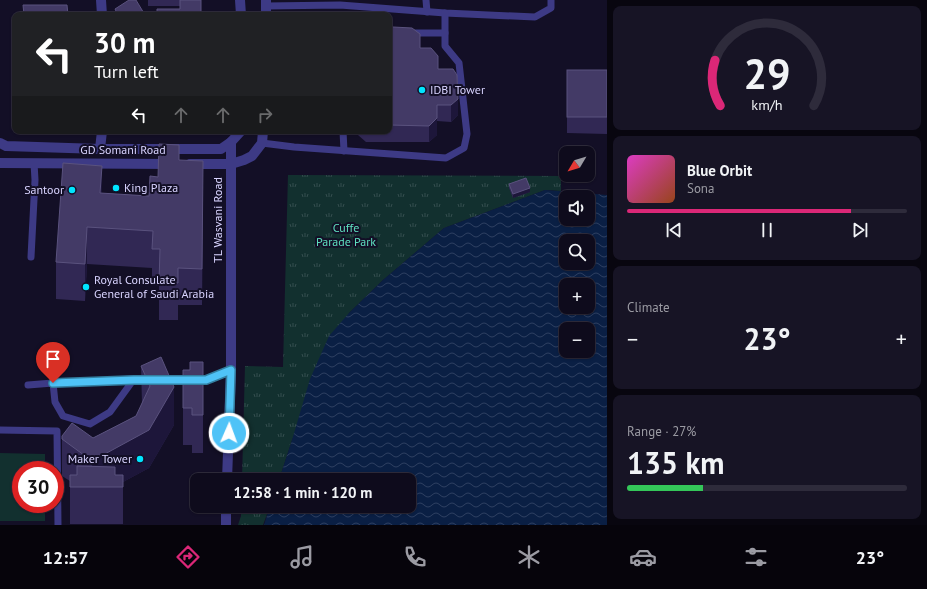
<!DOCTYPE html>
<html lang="en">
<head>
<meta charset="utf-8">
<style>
	body { margin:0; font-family:"PT Sans",sans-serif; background:#171425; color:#f1f3f6; height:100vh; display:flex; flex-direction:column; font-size:15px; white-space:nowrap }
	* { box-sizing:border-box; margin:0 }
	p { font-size:13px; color:#9b9ba3 }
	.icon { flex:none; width:22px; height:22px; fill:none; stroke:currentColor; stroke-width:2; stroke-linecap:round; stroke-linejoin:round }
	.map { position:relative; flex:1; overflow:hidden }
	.side { display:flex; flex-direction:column; gap:6px; padding:6px; background:#08060f; width:320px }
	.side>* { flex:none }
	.banner { position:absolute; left:12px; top:12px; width:380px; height:122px; border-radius:8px; box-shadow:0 1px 3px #0004,0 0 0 1px #2e2b3b; background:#202124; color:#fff; overflow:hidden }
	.needle { width:26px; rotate:232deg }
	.buttons { position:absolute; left:559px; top:146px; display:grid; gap:8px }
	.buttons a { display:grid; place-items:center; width:36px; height:36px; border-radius:8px; background:#0e0b1c; box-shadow:0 1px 3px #0004,0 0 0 1px #2e2b3b; font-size:20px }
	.speed { position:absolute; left:12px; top:461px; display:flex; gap:8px; font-size:20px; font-weight:700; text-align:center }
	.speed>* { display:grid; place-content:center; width:52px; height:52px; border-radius:50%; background:#0e0b1c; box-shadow:0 1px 3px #0004,0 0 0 1px #2e2b3b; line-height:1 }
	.speed .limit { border:6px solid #d22; background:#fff; color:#111 }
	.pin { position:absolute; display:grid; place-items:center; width:34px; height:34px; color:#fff; margin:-41px -17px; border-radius:50% 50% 50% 0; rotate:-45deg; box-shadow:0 0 4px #0007 }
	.pin .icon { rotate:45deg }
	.me { position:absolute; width:44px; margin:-22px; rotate:2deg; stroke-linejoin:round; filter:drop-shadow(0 0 3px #0008) }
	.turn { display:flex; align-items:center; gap:14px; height:84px; padding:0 16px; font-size:18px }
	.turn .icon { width:52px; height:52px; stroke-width:2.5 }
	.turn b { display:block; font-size:28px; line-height:34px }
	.lanes { display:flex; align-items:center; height:38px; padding:0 16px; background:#0003; justify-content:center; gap:20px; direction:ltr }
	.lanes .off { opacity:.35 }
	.big { font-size:30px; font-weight:700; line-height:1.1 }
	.side .card { flex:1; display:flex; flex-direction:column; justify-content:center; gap:6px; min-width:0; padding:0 14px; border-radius:8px; background:#171425 }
	.side .dial { align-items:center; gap:0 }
	.dial svg { height:104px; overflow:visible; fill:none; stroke:#2e2b3b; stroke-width:7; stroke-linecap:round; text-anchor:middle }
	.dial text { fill:#f1f3f6; stroke:none }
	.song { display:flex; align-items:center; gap:12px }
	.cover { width:48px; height:48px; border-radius:6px; background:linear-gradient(135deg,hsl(310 70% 55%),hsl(20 70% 35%)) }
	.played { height:4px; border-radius:2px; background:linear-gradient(90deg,#db2777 80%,#2e2b3b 80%) }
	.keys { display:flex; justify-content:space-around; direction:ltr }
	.heat { display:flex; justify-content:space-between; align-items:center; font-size:22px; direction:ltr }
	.charge { height:6px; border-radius:3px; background:linear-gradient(90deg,#34c759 27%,#2e2b3b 0) }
	.trip { position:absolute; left:190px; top:473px; width:226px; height:40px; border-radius:8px; background:#0e0b1c; box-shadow:0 1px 3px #0004,0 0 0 1px #2e2b3b; font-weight:700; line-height:40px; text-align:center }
	.dock { display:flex; height:64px; justify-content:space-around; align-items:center; background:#06040b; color:#9b9ba3 }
	.dock .icon { width:28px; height:28px }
	.dock .active { color:#db2777 }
	.dock b { font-size:18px; color:#f1f3f6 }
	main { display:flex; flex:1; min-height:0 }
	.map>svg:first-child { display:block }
	.grass { fill:#12302f }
	.park { fill:url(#park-tufts) }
	.water { fill:url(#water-waves); fill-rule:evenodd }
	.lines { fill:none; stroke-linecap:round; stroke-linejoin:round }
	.service { stroke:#3d3a85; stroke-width:7 }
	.minor { stroke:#3d3a85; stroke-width:10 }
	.wall { fill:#312854 }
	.shaded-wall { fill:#1d163a }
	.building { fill:#433a66; stroke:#5a527e }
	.route-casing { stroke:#337fa1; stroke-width:10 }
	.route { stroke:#4fc3f7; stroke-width:7 }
	.poi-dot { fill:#00e5ff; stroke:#130f26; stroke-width:1.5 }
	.labels { text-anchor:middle; stroke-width:4; stroke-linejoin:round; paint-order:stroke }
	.poi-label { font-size:12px; fill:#d9d4ff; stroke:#130f26; text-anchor:start }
	.street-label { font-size:12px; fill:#d9d4ff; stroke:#130f26 }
	.park-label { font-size:12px; fill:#5fe0c0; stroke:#130f26 }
</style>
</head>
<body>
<main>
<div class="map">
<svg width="607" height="525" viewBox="0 0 607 525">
	<defs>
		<pattern id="park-tufts" width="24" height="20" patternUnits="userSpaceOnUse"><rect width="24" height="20" fill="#12302f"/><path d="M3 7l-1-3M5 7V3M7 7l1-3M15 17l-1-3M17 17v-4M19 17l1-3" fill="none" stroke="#344d4e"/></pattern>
		<pattern id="water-waves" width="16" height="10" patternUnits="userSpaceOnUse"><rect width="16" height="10" fill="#0a1f44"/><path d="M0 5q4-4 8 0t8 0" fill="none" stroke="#2d3f60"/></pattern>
	</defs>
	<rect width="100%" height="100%" fill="#130f26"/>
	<polygon class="grass" points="0,453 45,454 45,470 21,470 21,504 45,504 45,521 0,521"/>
	<g class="park">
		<polygon points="288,175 561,176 561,191 545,190 444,228 383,280 349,313 292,440 279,480 242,480 245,366 283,367"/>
		<polygon points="241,506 270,506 263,525 238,525 241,516"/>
	</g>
	<path class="water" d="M545,190l62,5v330h-343l6,-19h139v-26h-130l13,-40 18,-61 19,-43 20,-23 34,-33 61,-52zM566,197h22v22h-22zM566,241h22v22h-22zM566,285h22v22h-22zM566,329h22v22h-22z"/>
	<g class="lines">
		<g class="service">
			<polyline points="426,0 427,12"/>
			<polyline points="266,6 340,5 445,13 535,17 551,8 551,0"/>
			<polyline points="409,33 445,33"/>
			<polyline points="343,131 344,151"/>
			<polyline points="262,143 294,147 446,158 464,148 467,134 459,63 445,46 445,13"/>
			<polyline points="31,257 35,180 34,163"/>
			<polyline points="134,379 53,383 55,402 63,416 90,424 110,412 134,379 150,380"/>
			<polyline points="163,380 206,380 231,370"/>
			<polyline points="28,385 53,383"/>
			<polyline points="0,430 57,431 58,525"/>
		</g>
		<g class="minor">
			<polyline points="101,0 102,15"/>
			<polyline points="240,0 241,15"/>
			<polyline points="266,15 266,0"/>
			<polyline points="0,143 6,146 100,149 221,149 231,142 241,131"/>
			<polyline points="100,149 102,131"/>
			<polyline points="0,163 172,164"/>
			<polyline points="190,164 231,164 244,160 252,156 262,143 263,131"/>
			<polyline points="227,480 231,370 231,142"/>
			<polyline points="226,525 226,506"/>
		</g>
	</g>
	<g class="wall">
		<polygon points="148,0 201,0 180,9 180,6 148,6"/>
		<polygon points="115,9 145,15 115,15"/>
		<polygon points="389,29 420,48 438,69 458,115 451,122 437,121 437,135 429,142 366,142 358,135 358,131 389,131"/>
		<polygon points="567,70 607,70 607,134 567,133"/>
		<polygon points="179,160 203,198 202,305 178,305 178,320 159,320 159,286 152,285 152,268 87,264 85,301 56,299 56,262 102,193 149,196 158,177"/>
		<polygon points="509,184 530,192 513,198 509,188"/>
		<polygon points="203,362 203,453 192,453 192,445 183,445 183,370 190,370"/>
		<polygon points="141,366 174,425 149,468 123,482 123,524 70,524 70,481 62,476 62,436 93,438 136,416 142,404"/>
	</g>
	<g class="shaded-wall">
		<polygon points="458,99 458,115 451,122 451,105"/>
		<polygon points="437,105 437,135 429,142 429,126"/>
		<polygon points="203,161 203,198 202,305 202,269"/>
		<polygon points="102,166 102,202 100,229 100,193"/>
		<polygon points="530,188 530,192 513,198 513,194"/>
		<polygon points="87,227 87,264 85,301 85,264"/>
		<polygon points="174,387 174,425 149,468 123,482 123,524 123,482 92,487 92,461"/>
	</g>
	<g class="building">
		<polygon points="129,0 136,0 145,15 118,15 115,9"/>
		<polygon points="180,0 201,0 201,15 157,15 157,9 180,9"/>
		<polygon points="23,5 67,5 68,15 24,15"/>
		<polygon points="393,27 412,28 420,34 420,48 431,48 438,56 438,69 453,69 457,75 458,99 451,105 437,105 437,118 429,126 389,125 389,29"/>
		<rect x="567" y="70" width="40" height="47"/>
		<polygon points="159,144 179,145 179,160 203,161 202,269 178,268 178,283 159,283 160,249 152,249 153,231 87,227 85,264 56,262 63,163 102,166 100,193 149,196 150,176 158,177"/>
		<polygon points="526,178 530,188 513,194 509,184"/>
		<polygon points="161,357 174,387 149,430 92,461 62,439 62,436 72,423 93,438 136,416 150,386 141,366"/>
		<polygon points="190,362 203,362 203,415 192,415 192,408 183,408 183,370 190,370"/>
		<polygon points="77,466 115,467 115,475 123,475 123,487 70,487 70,475 77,475"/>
	</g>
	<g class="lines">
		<g class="route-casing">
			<polyline id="route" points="53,383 134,380 206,380 231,370 229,433"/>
		</g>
		<use href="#route" class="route"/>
	</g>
	<g class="poi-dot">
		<circle cx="422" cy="90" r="4"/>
		<circle cx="116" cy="188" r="4"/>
		<circle cx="72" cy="190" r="4"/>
		<circle cx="86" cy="287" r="4"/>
		<circle cx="140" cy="459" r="4"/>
	</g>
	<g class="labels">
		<g class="poi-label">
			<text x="430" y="94">IDBI Tower</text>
			<text x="124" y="192">King Plaza</text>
			<text x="64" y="194" text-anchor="end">Santoor</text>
			<text x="94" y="284">Royal Consulate<tspan x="94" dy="14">General of Saudi Arabia</tspan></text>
			<text x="132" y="463" text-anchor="end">Maker Tower</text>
		</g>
		<g class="street-label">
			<text x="123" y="154">GD Somani Road</text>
			<text transform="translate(218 220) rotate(-90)" y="4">TL Wasvani Road</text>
		</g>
		<g class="park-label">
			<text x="346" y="232">Cuffe<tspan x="346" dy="14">Parade Park</tspan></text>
		</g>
	</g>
</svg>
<div class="buttons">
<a><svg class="needle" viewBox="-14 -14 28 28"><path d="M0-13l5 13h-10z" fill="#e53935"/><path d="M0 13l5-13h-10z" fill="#9b9ba3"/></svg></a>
<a><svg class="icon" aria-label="sound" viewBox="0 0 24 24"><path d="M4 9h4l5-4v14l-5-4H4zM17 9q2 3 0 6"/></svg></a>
<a><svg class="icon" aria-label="search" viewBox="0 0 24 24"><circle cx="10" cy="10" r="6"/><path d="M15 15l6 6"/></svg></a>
<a>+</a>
<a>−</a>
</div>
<div class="speed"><div class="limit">30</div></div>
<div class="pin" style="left:53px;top:383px;background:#d93025"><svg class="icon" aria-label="arrive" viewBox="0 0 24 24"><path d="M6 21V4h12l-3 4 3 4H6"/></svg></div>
<svg class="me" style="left:229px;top:433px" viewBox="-20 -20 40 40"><circle r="17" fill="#4fc3f7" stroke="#fff" stroke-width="3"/><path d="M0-11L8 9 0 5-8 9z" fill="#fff"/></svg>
<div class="trip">12:58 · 1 min · 120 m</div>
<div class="banner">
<div class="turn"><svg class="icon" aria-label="left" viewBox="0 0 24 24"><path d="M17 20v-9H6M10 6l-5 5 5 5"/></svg><div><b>30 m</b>Turn left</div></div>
<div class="lanes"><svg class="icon" aria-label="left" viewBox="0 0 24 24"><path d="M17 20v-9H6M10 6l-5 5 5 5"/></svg><svg class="icon off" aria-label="ahead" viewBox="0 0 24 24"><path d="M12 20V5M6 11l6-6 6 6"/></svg><svg class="icon off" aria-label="ahead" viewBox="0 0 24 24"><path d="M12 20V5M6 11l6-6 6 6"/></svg><svg class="icon off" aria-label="right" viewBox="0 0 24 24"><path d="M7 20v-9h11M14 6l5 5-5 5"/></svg></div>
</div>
</div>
<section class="side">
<div class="card dial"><svg viewBox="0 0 100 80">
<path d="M14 69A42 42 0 1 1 86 69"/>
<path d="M14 69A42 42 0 0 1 10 34" stroke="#db2777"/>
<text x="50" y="56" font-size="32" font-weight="700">29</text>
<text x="50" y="72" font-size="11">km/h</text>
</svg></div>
<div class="card">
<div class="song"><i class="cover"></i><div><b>Blue Orbit</b><p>Sona</p></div></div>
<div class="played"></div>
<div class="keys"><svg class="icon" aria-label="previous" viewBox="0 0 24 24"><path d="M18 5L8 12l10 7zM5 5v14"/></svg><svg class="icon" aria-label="pause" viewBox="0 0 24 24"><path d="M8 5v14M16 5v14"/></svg><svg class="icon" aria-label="next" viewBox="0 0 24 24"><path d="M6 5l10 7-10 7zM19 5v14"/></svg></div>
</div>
<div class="card"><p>Climate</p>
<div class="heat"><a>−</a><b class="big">23°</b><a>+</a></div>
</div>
<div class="card"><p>Range · 27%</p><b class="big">135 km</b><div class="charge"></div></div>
</section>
</main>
<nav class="dock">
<b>12:57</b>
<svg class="icon active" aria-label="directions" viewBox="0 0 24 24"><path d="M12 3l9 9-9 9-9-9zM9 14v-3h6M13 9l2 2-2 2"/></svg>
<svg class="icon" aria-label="music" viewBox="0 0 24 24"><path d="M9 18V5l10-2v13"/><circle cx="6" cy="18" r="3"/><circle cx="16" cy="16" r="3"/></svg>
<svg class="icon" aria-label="phone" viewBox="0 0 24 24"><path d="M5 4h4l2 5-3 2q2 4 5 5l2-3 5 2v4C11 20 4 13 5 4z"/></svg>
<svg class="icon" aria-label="climate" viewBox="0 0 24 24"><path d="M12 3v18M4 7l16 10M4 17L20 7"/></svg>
<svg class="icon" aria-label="car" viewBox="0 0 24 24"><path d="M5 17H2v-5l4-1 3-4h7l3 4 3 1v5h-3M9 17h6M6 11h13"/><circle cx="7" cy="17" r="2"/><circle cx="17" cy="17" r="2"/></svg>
<svg class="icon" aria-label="filters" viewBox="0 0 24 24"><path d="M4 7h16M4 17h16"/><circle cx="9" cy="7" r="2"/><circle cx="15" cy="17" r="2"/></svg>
<b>23°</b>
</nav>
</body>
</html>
